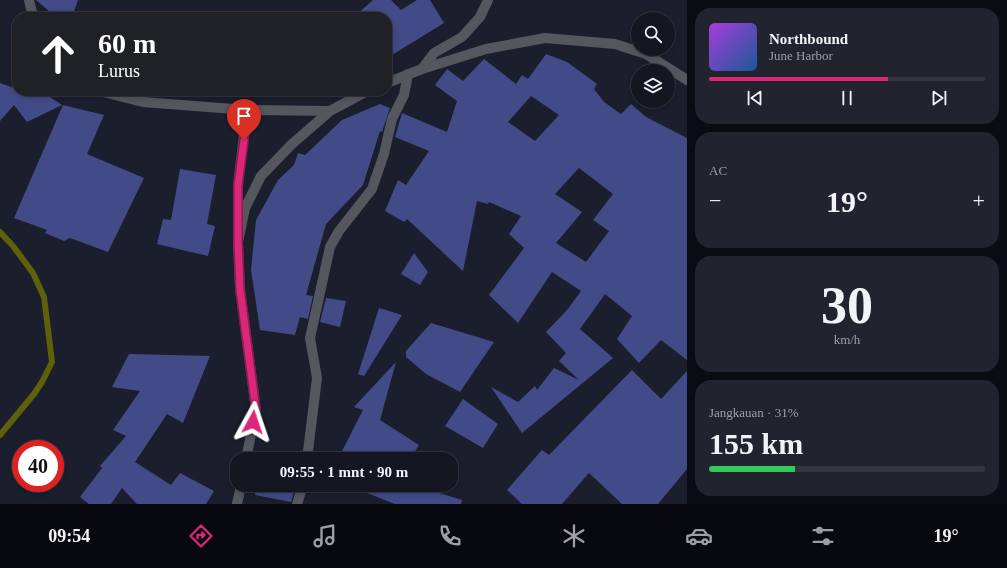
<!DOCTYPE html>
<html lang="id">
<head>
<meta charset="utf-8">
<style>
	body { margin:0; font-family:"Times New Roman",serif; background:#21232f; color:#f1f3f6; height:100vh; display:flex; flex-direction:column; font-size:15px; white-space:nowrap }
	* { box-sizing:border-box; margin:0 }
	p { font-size:13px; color:#9d9fa5 }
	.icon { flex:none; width:22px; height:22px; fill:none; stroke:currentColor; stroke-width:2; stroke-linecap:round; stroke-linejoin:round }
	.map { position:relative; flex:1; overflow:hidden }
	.side { display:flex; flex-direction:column; gap:8px; padding:8px; background:#0b0c13; width:320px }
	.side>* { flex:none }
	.banner { position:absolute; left:12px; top:12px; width:380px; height:84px; border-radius:16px; box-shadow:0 2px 6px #0003,0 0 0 1px #333540; background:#202124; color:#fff; overflow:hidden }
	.fabs { position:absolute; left:631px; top:12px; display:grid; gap:8px }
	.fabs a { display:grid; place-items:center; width:44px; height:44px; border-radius:50%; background:#141622; box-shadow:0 2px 6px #0003,0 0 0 1px #333540; font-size:20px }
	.speed { position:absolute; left:12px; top:440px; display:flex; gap:8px; font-size:20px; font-weight:700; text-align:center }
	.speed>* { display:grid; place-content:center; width:52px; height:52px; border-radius:50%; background:#141622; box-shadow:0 2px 6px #0003,0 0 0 1px #333540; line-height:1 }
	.speed .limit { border:6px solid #d22; background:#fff; color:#111 }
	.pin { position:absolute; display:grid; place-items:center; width:34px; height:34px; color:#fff; margin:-41px -17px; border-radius:50% 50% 50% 0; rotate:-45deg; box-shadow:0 0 4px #0007 }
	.pin .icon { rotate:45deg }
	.me { position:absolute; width:44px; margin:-22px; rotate:5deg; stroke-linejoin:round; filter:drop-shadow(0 0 3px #0008) }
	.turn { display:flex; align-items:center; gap:14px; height:84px; padding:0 20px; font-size:18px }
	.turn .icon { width:52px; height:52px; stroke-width:2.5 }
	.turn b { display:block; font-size:28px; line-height:34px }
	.big { font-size:30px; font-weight:700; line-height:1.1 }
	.side .tile { flex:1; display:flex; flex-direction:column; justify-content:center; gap:6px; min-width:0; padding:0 14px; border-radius:16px; background:#21232f }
	.side .dial { align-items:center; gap:0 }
	.dial b { font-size:52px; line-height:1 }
	.song { display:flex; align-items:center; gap:12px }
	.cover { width:48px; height:48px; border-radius:6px; background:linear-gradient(135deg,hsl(280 70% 55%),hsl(210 70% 35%)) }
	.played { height:4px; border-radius:2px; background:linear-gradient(90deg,#db2777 65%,#333540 65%) }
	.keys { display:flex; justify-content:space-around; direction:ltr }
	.heat { display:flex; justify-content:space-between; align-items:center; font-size:22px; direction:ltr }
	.charge { height:6px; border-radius:3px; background:linear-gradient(90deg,#34c759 31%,#333540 0) }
	.trip { position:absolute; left:230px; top:452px; width:228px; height:40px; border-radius:16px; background:#141622; box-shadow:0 2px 6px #0003,0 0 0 1px #333540; font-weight:700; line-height:40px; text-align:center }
	.menu { display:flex; height:64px; justify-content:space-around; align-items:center; background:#08090e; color:#9d9fa5 }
	.menu .icon { width:28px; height:28px }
	.menu .on { color:#db2777 }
	.menu b { font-size:18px; color:#f1f3f6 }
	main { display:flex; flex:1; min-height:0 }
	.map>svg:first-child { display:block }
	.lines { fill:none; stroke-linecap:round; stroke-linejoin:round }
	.stream { stroke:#5f600a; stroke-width:6 }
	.building { fill:#424b88; fill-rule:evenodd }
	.minor { stroke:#55575f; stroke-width:10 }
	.route-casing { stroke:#8e194d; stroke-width:10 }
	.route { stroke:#db2777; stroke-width:7 }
</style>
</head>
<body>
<main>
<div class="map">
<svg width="687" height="504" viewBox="0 0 687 504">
	<rect width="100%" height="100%" fill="#1b1e2d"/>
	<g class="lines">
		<polyline class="stream" points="0,232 13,246 33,273 44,297 52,362 42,382 34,394 0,435"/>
	</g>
	<g class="building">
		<polygon points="36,0 78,0 72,17 56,17"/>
		<polygon points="373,0 391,0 401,10 417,0 430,0 444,23 387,58 387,17 354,17"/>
		<path d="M546,54l21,8 30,22 -3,5 10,13 17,12 10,-10 15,13 41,21v222l-26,-20 -22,23 -22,-24 15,-23 -27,-22 -25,35 33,29 -91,75 -31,-46 27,15 17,-16 2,4 17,-22 25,12 -20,-19 7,-8 -20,-21 21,-22 14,-19 -29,-19 -34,51 -29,-28 35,-47 -15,-14 12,-18 -32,-14 -1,2 -11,-3 -14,70 -56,-52 -3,3 -19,-11 13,-31 8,5 23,-34 -34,-14 7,-24 45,19 10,-31 -22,-16 12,-16 16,12 21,-22 32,25 6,-9 6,4zM531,96l28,19 -24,26 -27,-19zM579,168l34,26 -20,26 16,11 -23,31 -30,-19 26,-31 -27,-18z"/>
		<polygon points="0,83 17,89 17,91 41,91 62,105 27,122 14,105 0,121"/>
		<polygon points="380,104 390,108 382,132 380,131 363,185 326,224 306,295 313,296 308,319 300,317 295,335 260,330 251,270 256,220 278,180 294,165 298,153 305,155 342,120"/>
		<polygon points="63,105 104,115 87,154 144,178 108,252 70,238 64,241 45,233 47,230 14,218"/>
		<polygon points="180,169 216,175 207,224 215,226 208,256 157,244 163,219 171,220"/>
		<polygon points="414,253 428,272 420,285 401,274"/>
		<polygon points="326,298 346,301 340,327 320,322"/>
		<polygon points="379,308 402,315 364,376 358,374"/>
		<polygon points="431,323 494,342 460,392 426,374 406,357 406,351"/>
		<polygon points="129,354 210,356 183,423 167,414 135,462 171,485 180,473 214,491 206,504 137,504 122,488 111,504 89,504 80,497 102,468 100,466 126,436 113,430 140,391 112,387"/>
		<polygon points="396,362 380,420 419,445 410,459 338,459 363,410 354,407"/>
		<polygon points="632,370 661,399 687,371 687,469 658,504 622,504 589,473 562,504 522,504 507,490 542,450 549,455"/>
		<polygon points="463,399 498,424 483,448 445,426"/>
		<polygon points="265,451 300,459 263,459"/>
		<polygon points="257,485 296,485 291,502 255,495"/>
		<polygon points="350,485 414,485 462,500 461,504 395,504 349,486"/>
	</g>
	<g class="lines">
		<g class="minor">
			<polyline points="29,0 33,17"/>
			<polyline points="422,69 434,53 462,37 480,17 488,0"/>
			<polyline points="387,83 422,69 486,49 545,38 615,44 646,54 687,80"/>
			<polyline points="99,91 143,102 247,110 330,111"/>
			<polyline points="238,220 238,185 247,110"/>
			<polyline points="246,459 256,410 240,289 238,242 245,208 261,176 292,144 330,111 367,91"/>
			<polyline points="307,459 317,378 310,338 330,247 339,231 372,189 384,154 392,119 404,95 408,74"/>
			<polyline points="237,504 241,485"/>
			<polyline points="297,504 303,485"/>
		</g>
	</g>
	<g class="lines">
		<g class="route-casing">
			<polyline id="route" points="244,140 238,185 238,242 240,289 256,410 253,422"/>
		</g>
		<use href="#route" class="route"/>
	</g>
</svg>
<div class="fabs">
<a><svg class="icon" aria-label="search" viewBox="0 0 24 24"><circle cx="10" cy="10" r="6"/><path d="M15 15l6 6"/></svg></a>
<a><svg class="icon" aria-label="layers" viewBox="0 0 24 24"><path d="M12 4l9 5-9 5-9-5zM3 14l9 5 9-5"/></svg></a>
</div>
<div class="speed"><div class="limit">40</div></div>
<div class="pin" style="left:244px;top:140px;background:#d93025"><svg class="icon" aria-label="arrive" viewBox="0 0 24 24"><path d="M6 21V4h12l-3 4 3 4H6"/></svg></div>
<svg class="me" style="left:253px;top:422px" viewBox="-20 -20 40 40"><path d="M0-17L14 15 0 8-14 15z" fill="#db2777" stroke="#fff" stroke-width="4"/></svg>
<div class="trip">09:55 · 1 mnt · 90 m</div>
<div class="banner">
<div class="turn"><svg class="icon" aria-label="ahead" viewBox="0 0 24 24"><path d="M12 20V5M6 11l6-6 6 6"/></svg><div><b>60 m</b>Lurus</div></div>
</div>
</div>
<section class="side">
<div class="tile">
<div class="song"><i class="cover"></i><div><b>Northbound</b><p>June Harbor</p></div></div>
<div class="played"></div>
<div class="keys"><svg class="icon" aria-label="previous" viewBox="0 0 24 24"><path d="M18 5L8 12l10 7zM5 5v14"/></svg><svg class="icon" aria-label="pause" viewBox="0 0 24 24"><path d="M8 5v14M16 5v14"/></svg><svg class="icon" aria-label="next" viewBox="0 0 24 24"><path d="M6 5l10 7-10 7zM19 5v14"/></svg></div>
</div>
<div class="tile"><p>AC</p>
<div class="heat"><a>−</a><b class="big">19°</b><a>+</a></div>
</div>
<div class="tile dial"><b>30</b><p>km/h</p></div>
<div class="tile"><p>Jangkauan · 31%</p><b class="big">155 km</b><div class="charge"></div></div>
</section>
</main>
<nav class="menu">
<b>09:54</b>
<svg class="icon on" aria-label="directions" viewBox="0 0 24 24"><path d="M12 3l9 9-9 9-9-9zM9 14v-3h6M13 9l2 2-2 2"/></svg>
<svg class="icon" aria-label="music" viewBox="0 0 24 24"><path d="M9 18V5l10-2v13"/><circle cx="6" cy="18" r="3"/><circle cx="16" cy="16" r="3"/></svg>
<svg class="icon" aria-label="phone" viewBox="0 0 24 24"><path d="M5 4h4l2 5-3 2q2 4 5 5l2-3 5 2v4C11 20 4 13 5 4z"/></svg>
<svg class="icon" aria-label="climate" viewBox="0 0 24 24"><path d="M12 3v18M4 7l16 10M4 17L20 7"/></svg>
<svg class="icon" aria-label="car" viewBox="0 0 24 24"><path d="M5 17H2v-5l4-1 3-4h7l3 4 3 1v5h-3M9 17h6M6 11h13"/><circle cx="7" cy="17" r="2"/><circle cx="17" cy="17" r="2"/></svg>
<svg class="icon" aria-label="filters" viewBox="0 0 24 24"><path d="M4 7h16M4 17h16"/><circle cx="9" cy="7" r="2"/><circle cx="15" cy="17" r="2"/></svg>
<b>19°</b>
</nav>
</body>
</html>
